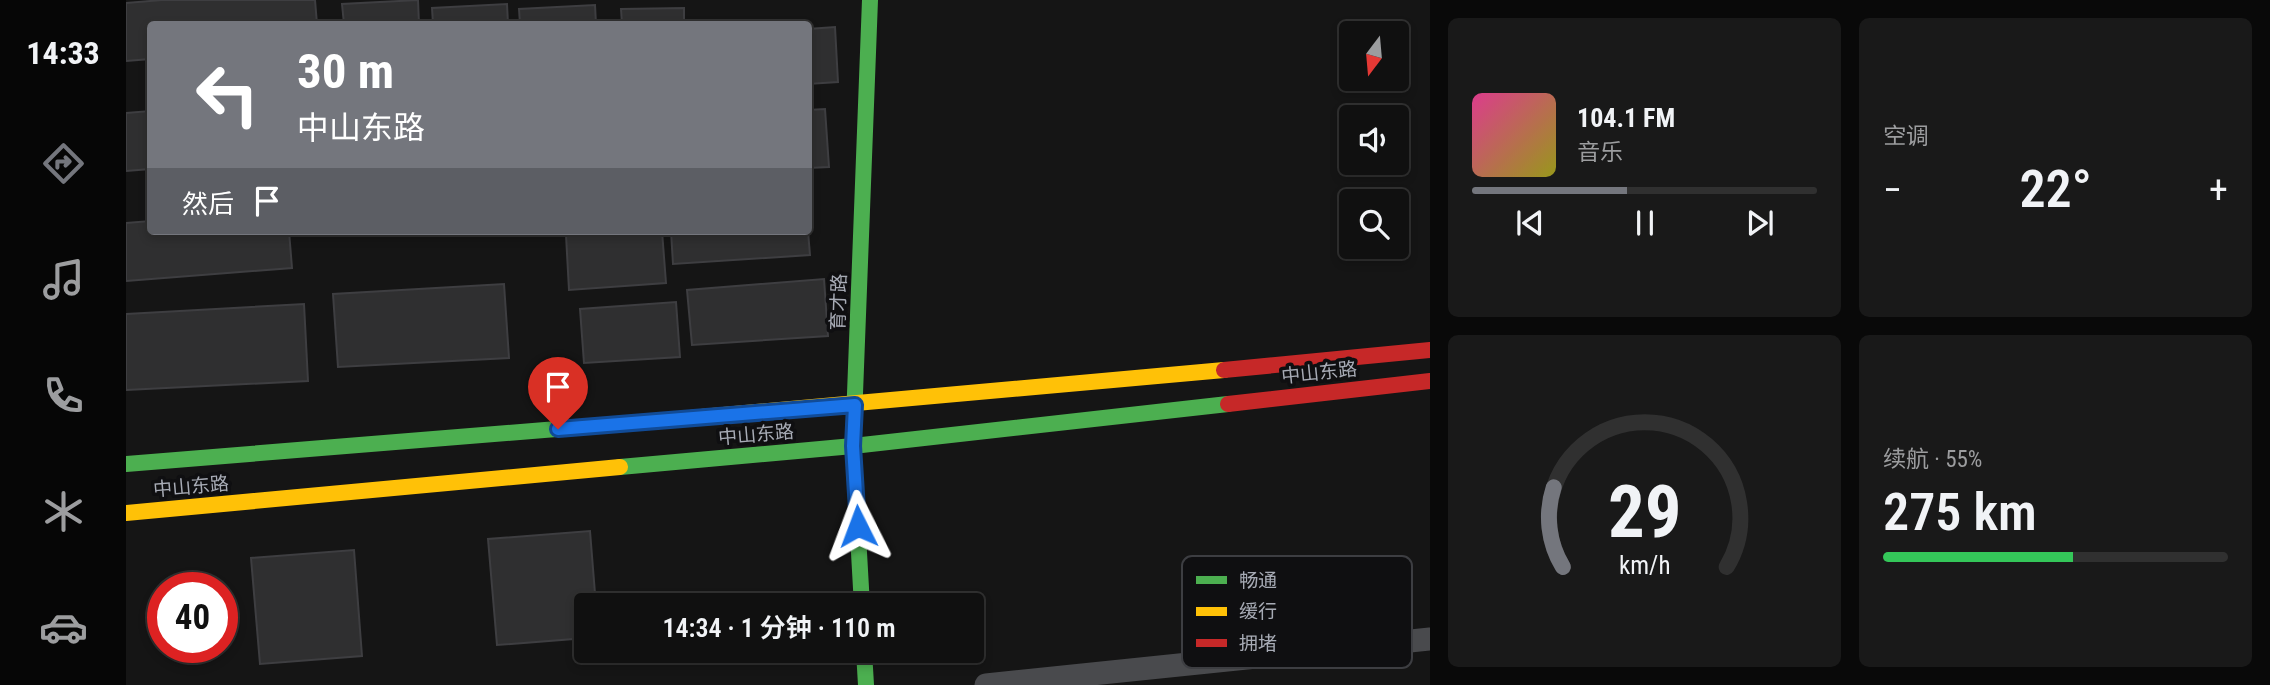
<!DOCTYPE html>
<html lang="zh">
<head>
<meta charset="utf-8">
<style>
	body { margin:0; font-family:"Roboto Condensed","Noto Sans SC",sans-serif; background:#191919; color:#f1f3f6; height:100vh; display:flex; flex-direction:column; font-size:26px; white-space:nowrap }
	* { box-sizing:border-box; margin:0 }
	p { font-size:23px; color:#9c9d9f }
	.icon { flex:none; width:38px; height:38px; fill:none; stroke:currentColor; stroke-width:2; stroke-linecap:round; stroke-linejoin:round }
	.map { position:relative; flex:1; overflow:hidden }
	.sheet { display:flex; flex-direction:column; gap:18px; padding:18px; background:#090909; width:840px }
	.sheet>* { flex:none }
	.guide { position:absolute; left:21px; top:21px; width:665px; height:214px; border-radius:7px; box-shadow:0 4px 10px #0003,0 0 0 2px #303030; background:#74767d; color:#fff; overflow:hidden }
	.needle { width:46px; rotate:196deg }
	.buttons { position:absolute; left:1213px; top:21px; display:grid; gap:14px }
	.buttons a { display:grid; place-items:center; width:70px; height:70px; border-radius:7px; background:#101010; box-shadow:0 4px 10px #0003,0 0 0 2px #303030; font-size:35px }
	.speed { position:absolute; left:21px; top:572px; display:flex; gap:14px; font-size:35px; font-weight:700; text-align:center }
	.speed>* { display:grid; place-content:center; width:91px; height:91px; border-radius:50%; background:#101010; box-shadow:0 4px 10px #0003,0 0 0 2px #303030; line-height:1 }
	.speed .limit { border:10px solid #d22; background:#fff; color:#111 }
	.pin { position:absolute; display:grid; place-items:center; width:60px; height:60px; color:#fff; margin:-72px -30px; border-radius:50% 50% 50% 0; rotate:-45deg; box-shadow:0 0 7px #0007 }
	.pin .icon { rotate:45deg }
	.me { position:absolute; width:77px; margin:-38px; rotate:357deg; stroke-linejoin:round; filter:drop-shadow(0 0 5px #0008) }
	.turn { display:flex; align-items:center; gap:24px; height:147px; padding:0 35px; font-size:32px }
	.turn .icon { width:91px; height:91px; stroke-width:2.5 }
	.turn b { display:block; font-size:49px; line-height:60px }
	.then { display:flex; align-items:center; height:66px; padding:0 35px; background:#0003; gap:14px; font-size:26px }
	.big { font-size:52px; font-weight:600; line-height:1.1 }
	.sheet .card { flex:1; display:flex; flex-direction:column; justify-content:center; gap:10px; min-width:0; padding:0 24px; border-radius:10px; background:#191919 }
	.sheet .dial { align-items:center; gap:0 }
	.dial svg { height:182px; overflow:visible; fill:none; stroke:#303030; stroke-width:7; stroke-linecap:round; text-anchor:middle }
	.dial text { fill:#f1f3f6; stroke:none }
	.song { display:flex; align-items:center; gap:21px }
	.cover { width:84px; height:84px; border-radius:10px; background:linear-gradient(135deg,hsl(330 70% 55%),hsl(60 70% 35%)) }
	.played { height:7px; border-radius:4px; background:linear-gradient(90deg,#74767d 45%,#303030 45%) }
	.keys { display:flex; justify-content:space-around; direction:ltr }
	.heat { display:flex; justify-content:space-between; align-items:center; font-size:38px; direction:ltr }
	.charge { height:10px; border-radius:5px; background:linear-gradient(90deg,#34c759 55%,#303030 0) }
	.sheet .tiles { flex:1; display:grid; gap:18px; grid-template-columns:repeat(2,1fr) }
	.trip { position:absolute; left:448px; top:593px; width:410px; height:70px; border-radius:7px; background:#101010; box-shadow:0 4px 10px #0003,0 0 0 2px #303030; font-weight:600; line-height:70px; text-align:center }
	main { display:flex; flex:1; min-height:0 }
	.menu { display:flex; flex-direction:column; width:126px; justify-content:space-around; align-items:center; background:#060606; color:#9c9d9f }
	.menu .icon { width:49px; height:49px }
	.menu .active { color:#74767d }
	.menu b { font-size:32px; color:#f1f3f6 }
	.map>svg:first-child { display:block }
	.building { fill:#2f2f30; stroke:#3e3e41; stroke-width:2 }
	.lines { fill:none; stroke-linecap:round; stroke-linejoin:round }
	.street { stroke:#494a4d; stroke-width:23 }
	.fast { stroke:#4caf50; stroke-width:16 }
	.slow { stroke:#ffc107; stroke-width:16 }
	.jam { stroke:#c62828; stroke-width:16 }
	.route-casing { stroke:#114b97; stroke-width:18 }
	.route { stroke:#1a73e8; stroke-width:12 }
	.labels { text-anchor:middle; stroke-width:7; stroke-linejoin:round; paint-order:stroke }
	.street-label { font-size:19px; fill:#a7abb5; stroke:#0f0f11 }
	.key { fill:#0f0f11; stroke:#3d3e42; stroke-width:2 }
	.key-label { font-size:19px; fill:#a7abb5 }
</style>
</head>
<body>
<main>
<nav class="menu">
<b>14:33</b>
<svg class="icon active" aria-label="directions" viewBox="0 0 24 24"><path d="M12 3l9 9-9 9-9-9zM9 14v-3h6M13 9l2 2-2 2"/></svg>
<svg class="icon" aria-label="music" viewBox="0 0 24 24"><path d="M9 18V5l10-2v13"/><circle cx="6" cy="18" r="3"/><circle cx="16" cy="16" r="3"/></svg>
<svg class="icon" aria-label="phone" viewBox="0 0 24 24"><path d="M5 4h4l2 5-3 2q2 4 5 5l2-3 5 2v4C11 20 4 13 5 4z"/></svg>
<svg class="icon" aria-label="climate" viewBox="0 0 24 24"><path d="M12 3v18M4 7l16 10M4 17L20 7"/></svg>
<svg class="icon" aria-label="car" viewBox="0 0 24 24"><path d="M5 17H2v-5l4-1 3-4h7l3 4 3 1v5h-3M9 17h6M6 11h13"/><circle cx="7" cy="17" r="2"/><circle cx="17" cy="17" r="2"/></svg>
</nav>
<div class="map">
<svg width="1304" height="685" viewBox="0 0 1304 685">
	<rect width="100%" height="100%" fill="#151515"/>
	<g class="building">
		<polygon points="36,0 189,0 191,24 24,24 24,59 0,61 0,3"/>
		<polygon points="292,0 293,24 218,24 216,4"/>
		<polygon points="381,4 382,24 307,24 306,8"/>
		<polygon points="469,5 470,24 394,24 393,9"/>
		<polygon points="558,8 558,24 496,24 495,9"/>
		<polygon points="629,21 630,24 562,24 562,23"/>
		<polygon points="709,27 712,82 682,84 682,29"/>
		<polygon points="699,109 703,167 682,168 682,110"/>
		<polygon points="24,111 24,169 0,171 0,113"/>
		<polygon points="24,221 24,231 163,231 166,268 0,281 0,223"/>
		<polygon points="498,231 536,231 540,283 443,290 440,235"/>
		<polygon points="545,231 682,231 684,255 547,264"/>
		<polygon points="698,279 702,336 566,345 561,290"/>
		<polygon points="378,284 383,358 212,367 207,294"/>
		<polygon points="550,302 554,357 458,363 454,309"/>
		<polygon points="178,304 182,381 0,390 0,314"/>
		<polygon points="464,531 470,606 460,606 460,638 371,645 362,539"/>
		<polygon points="228,550 236,656 134,664 125,558"/>
	</g>
	<g class="lines">
		<polyline class="street" points="860,685 1304,639"/>
		<g class="fast">
			<polyline points="0,464 553,419"/>
			<polyline points="494,467 727,446 1102,404"/>
			<polyline points="736,606 727,446 744,0"/>
			<polyline points="738,651 740,685"/>
		</g>
		<g class="slow">
			<polyline points="553,419 1098,370"/>
			<polyline points="0,513 494,467"/>
		</g>
		<g class="jam">
			<polyline points="1098,370 1304,350"/>
			<polyline points="1102,404 1304,381"/>
		</g>
	</g>
	<g class="lines">
		<g class="route-casing">
			<polyline id="route" points="432,429 729,405 727,446 732,526"/>
		</g>
		<use href="#route" class="route"/>
	</g>
	<g class="labels">
		<g class="street-label">
			<text transform="translate(712 302) rotate(-88)" y="7">育才路</text>
			<text transform="translate(1193 372) rotate(-6)" y="7">中山东路</text>
			<text transform="translate(630 434) rotate(-5)" y="7">中山东路</text>
			<text transform="translate(65 486) rotate(-5)" y="7">中山东路</text>
		</g>
	</g>
	<rect x="1056" y="556" width="230" height="112" rx="10" class="key"/>
	<rect x="1070" y="576" width="31" height="8" fill="#4caf50"/>
	<rect x="1070" y="607" width="31" height="9" fill="#ffc107"/>
	<rect x="1070" y="639" width="31" height="8" fill="#c62828"/>
	<g class="key-label">
		<text x="1113" y="587">畅通</text>
		<text x="1113" y="618">缓行</text>
		<text x="1113" y="650">拥堵</text>
	</g>
</svg>
<div class="buttons">
<a><svg class="needle" viewBox="-14 -14 28 28"><path d="M0-13l5 13h-10z" fill="#e53935"/><path d="M0 13l5-13h-10z" fill="#9c9d9f"/></svg></a>
<a><svg class="icon" aria-label="sound" viewBox="0 0 24 24"><path d="M4 9h4l5-4v14l-5-4H4zM17 9q2 3 0 6"/></svg></a>
<a><svg class="icon" aria-label="search" viewBox="0 0 24 24"><circle cx="10" cy="10" r="6"/><path d="M15 15l6 6"/></svg></a>
</div>
<div class="speed"><div class="limit">40</div></div>
<div class="pin" style="left:432px;top:429px;background:#d93025"><svg class="icon" aria-label="arrive" viewBox="0 0 24 24"><path d="M6 21V4h12l-3 4 3 4H6"/></svg></div>
<svg class="me" style="left:732px;top:526px" viewBox="-20 -20 40 40"><path d="M0-17L14 15 0 8-14 15z" fill="#1a73e8" stroke="#fff" stroke-width="4"/></svg>
<div class="trip">14:34 · 1 分钟 · 110 m</div>
<div class="guide">
<div class="turn"><svg class="icon" aria-label="left" viewBox="0 0 24 24"><path d="M17 20v-9H6M10 6l-5 5 5 5"/></svg><div><b>30 m</b>中山东路</div></div>
<div class="then">然后<svg class="icon" aria-label="arrive" viewBox="0 0 24 24"><path d="M6 21V4h12l-3 4 3 4H6"/></svg></div>
</div>
</div>
<section class="sheet">
<div class="tiles">
<div class="card">
<div class="song"><i class="cover"></i><div><b>104.1 FM</b><p>音乐</p></div></div>
<div class="played"></div>
<div class="keys"><svg class="icon" aria-label="previous" viewBox="0 0 24 24"><path d="M18 5L8 12l10 7zM5 5v14"/></svg><svg class="icon" aria-label="pause" viewBox="0 0 24 24"><path d="M8 5v14M16 5v14"/></svg><svg class="icon" aria-label="next" viewBox="0 0 24 24"><path d="M6 5l10 7-10 7zM19 5v14"/></svg></div>
</div>
<div class="card"><p>空调</p>
<div class="heat"><a>−</a><b class="big">22°</b><a>+</a></div>
</div>
<div class="card dial"><svg viewBox="0 0 100 80">
<path d="M14 69A42 42 0 1 1 86 69"/>
<path d="M14 69A42 42 0 0 1 10 34" stroke="#74767d"/>
<text x="50" y="56" font-size="32" font-weight="700">29</text>
<text x="50" y="72" font-size="11">km/h</text>
</svg></div>
<div class="card"><p>续航 · 55%</p><b class="big">275 km</b><div class="charge"></div></div>
</div>
</section>
</main>
</body>
</html>
